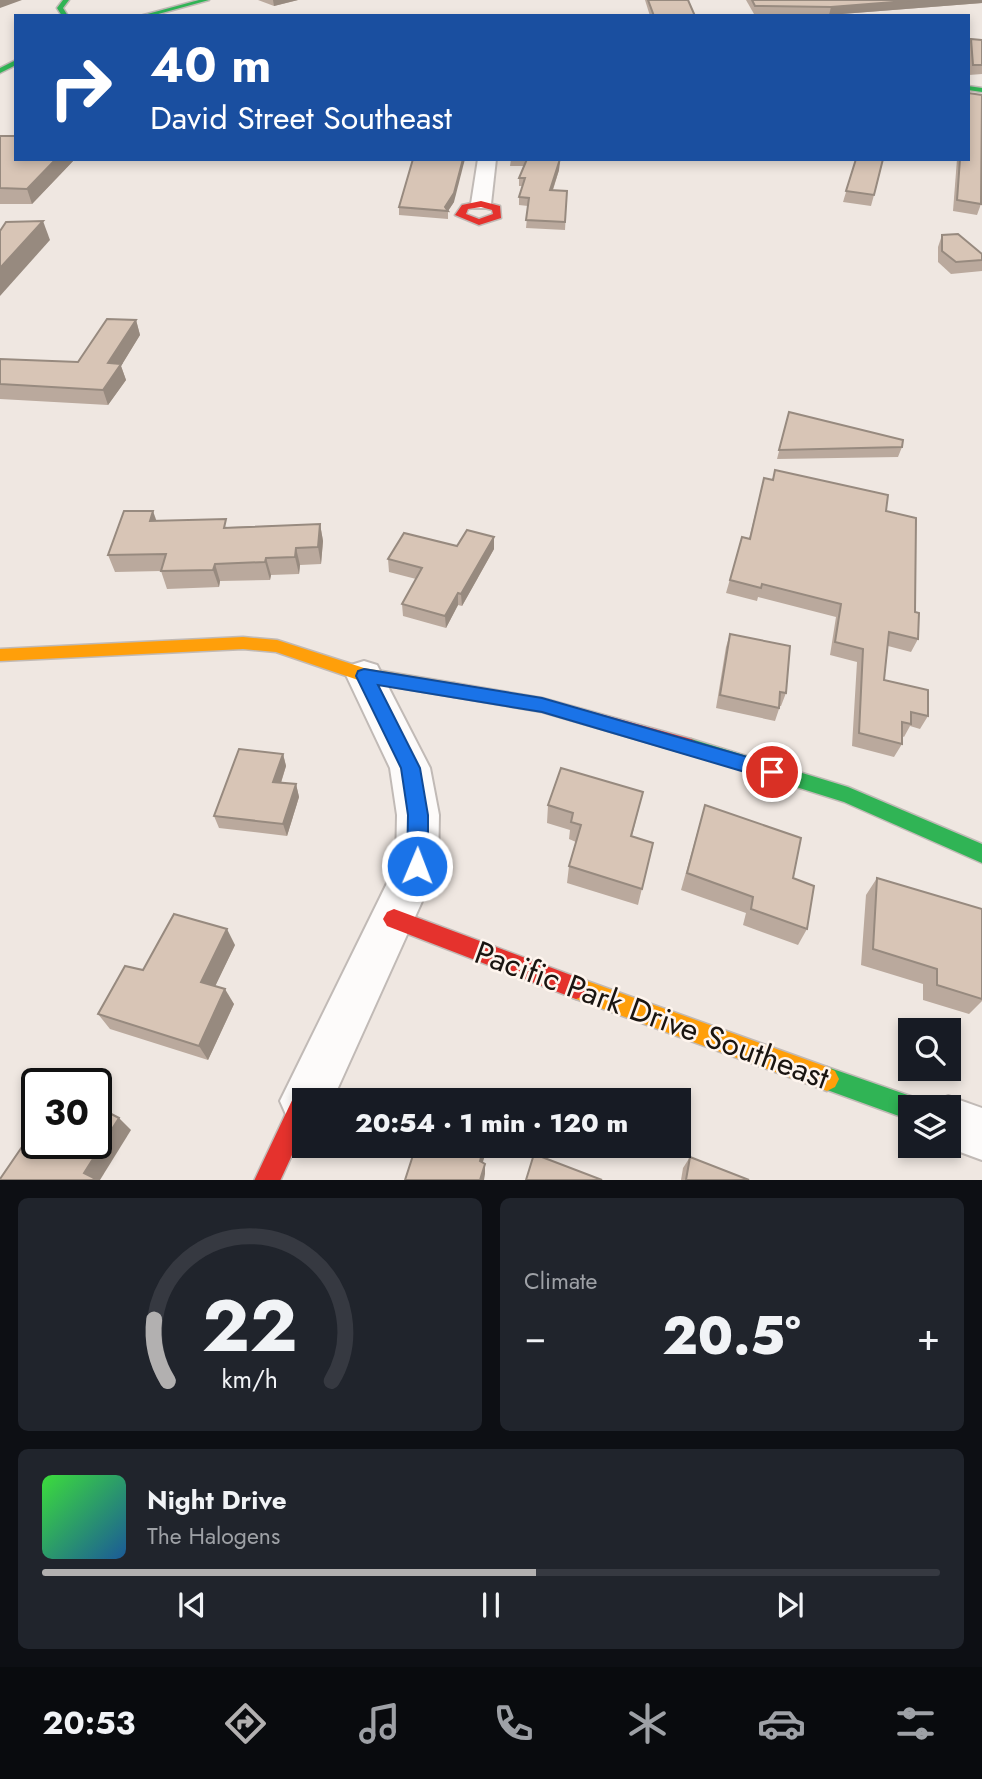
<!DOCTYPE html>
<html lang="en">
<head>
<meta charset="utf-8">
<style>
	body { margin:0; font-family:Jost,sans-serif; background:#20242c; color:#f1f3f6; height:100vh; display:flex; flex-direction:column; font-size:26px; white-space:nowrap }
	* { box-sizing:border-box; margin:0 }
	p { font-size:23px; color:#9ea1a6 }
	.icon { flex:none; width:38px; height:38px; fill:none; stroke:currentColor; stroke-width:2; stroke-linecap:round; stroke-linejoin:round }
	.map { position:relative; height:1180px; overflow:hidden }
	.panel { display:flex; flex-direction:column; gap:18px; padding:18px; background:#0d0f14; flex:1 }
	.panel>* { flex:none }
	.hud { position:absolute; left:14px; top:14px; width:956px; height:147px; border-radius:0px; box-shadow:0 4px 10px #0003; background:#1a4fa0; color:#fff; overflow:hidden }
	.buttons { position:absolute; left:898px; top:1018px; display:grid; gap:14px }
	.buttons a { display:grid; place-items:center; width:63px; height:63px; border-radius:0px; background:#171b24; box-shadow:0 4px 10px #0003; font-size:35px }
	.speed { position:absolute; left:21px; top:1068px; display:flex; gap:14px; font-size:35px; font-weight:700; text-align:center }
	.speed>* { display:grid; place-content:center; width:91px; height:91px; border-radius:50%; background:#171b24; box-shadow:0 4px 10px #0003; line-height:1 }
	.speed .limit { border:4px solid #111; border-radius:10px; background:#fff; color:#111 }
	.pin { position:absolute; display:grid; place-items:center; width:60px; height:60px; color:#fff; margin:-30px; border:4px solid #fff; border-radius:50%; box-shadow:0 2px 7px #0007 }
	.me { position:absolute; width:77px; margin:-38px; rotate:1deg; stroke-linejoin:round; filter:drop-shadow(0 0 5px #0008) }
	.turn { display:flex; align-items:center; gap:24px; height:147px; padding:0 21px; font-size:32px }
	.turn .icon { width:91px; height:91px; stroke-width:2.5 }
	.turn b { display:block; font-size:49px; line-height:60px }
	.big { font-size:52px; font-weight:800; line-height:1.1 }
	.panel .widget { flex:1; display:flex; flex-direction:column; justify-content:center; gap:10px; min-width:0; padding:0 24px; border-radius:10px; background:#20242c }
	.panel .dial { align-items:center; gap:0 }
	.dial svg { height:182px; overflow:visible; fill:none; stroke:#363941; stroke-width:7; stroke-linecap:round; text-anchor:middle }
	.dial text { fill:#f1f3f6; stroke:none }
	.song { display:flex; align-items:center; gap:21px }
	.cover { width:84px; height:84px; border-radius:10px; background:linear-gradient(135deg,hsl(120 70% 55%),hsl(210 70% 35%)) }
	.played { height:7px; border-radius:4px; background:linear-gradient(90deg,#b2b0b0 55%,#363941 55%) }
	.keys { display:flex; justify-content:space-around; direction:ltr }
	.heat { display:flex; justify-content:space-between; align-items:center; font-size:38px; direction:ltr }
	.panel .tiles { flex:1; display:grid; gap:18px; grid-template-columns:1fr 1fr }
	.widget:last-child { grid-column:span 2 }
	.trip { position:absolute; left:292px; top:1088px; width:399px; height:70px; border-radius:0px; background:#171b24; box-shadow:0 4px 10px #0003; font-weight:800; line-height:70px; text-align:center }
	.tabs { display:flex; height:112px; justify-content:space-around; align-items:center; background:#090b0e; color:#9ea1a6 }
	.tabs .icon { width:49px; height:49px }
	.tabs .on { color:#b2b0b0 }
	.tabs b { font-size:32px; color:#f1f3f6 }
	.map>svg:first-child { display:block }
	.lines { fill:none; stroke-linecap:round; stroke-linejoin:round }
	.street-casing { stroke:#c1bab6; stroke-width:4 }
	.fast-casing { stroke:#c1bab6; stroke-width:3 }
	.slow-casing { stroke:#c1bab6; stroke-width:3 }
	.jam-casing { stroke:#c1bab6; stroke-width:3 }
	.street { fill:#fdfbfa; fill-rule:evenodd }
	.fast { fill:#30b455; fill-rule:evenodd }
	.slow { fill:#ff9f0a; fill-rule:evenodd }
	.jam { fill:#e5322d; fill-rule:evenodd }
	.wall { fill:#baa99d }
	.shaded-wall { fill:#978a7f }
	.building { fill:#d8c5b6; stroke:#978a7f; stroke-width:2 }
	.route { fill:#1a73e8; stroke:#114b97; stroke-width:2 }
	.labels { text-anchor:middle; stroke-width:5; stroke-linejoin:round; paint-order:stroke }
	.near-street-label { font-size:32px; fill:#1a1511; stroke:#fef5ee }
</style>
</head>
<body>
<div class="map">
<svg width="982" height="1181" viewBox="0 0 982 1181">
	<rect width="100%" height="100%" fill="#efe7e1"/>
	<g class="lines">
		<g class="street-casing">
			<g id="street">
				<polygon points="478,159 496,159 491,204 488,208 474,208 471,204"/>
				<polygon points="364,661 377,665 430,768 439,815 438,866 332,1101 304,1101 304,1126 288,1119 280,1101 396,865 397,815 390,768 346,675 351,665"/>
				<polygon points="948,1096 982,1108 982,1160 944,1146 948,1146 948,1108 928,1108 930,1104"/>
			</g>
		</g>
		<g class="fast-casing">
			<g id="fast">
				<polygon points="63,0 69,0 63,8 68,16 62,16 57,8"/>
				<polygon points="199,0 209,0 151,16 140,16"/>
				<polygon points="16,60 16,65 0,73 0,68"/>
				<polygon points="968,86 982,88 982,92 968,90"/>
				<polygon points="691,739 848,787 982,844 982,863 844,802 685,752 682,747 685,742"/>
				<polygon points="827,1067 919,1099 922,1108 910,1108 910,1120 819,1087 815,1079 819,1071"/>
			</g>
		</g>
		<g class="slow-casing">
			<g id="slow">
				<polygon points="243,637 277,640 364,668 454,683 460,685 463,690 460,695 454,697 364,682 276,652 243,649 0,661 0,649"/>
				<polygon points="576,977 827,1067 835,1071 839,1079 835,1087 827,1091 576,999 568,996 565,988 568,980"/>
			</g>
		</g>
		<g class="jam-casing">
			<g id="jam">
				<path d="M481,201l19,5 1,12 -22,7 -24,-10 7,-10zM481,207l11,3 1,4 -14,5 -13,-5 2,-5z"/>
				<polygon points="454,683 542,698 691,739 697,742 700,747 697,752 691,755 542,712 454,697 448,695 445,690 448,685"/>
				<polygon points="394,909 584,980 587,988 584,996 576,999 387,926 383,919 387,912"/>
				<polygon points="304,1091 313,1094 315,1101 304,1101 304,1129 280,1181 254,1181 295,1094"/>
			</g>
		</g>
		<use href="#street" class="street"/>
		<use href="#fast" class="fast"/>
		<use href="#slow" class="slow"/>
		<use href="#jam" class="jam"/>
	</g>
	<g class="wall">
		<polygon points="258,0 298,0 274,6"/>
		<polygon points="645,0 688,0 695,16 650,16"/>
		<polygon points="746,0 982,0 982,3 829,15 754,14"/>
		<polygon points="971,39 982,40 982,74 969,75 968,48"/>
		<polygon points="0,136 16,159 75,159 32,204 0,204"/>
		<polygon points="511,159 560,159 559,170 553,190 567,191 565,230 526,228 528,206 519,205 519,197 522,186 519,186 519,178 524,166 510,166"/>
		<polygon points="856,159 874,195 871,206 843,202"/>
		<polygon points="957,159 968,159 981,204 977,215 953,211"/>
		<polygon points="454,202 448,211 448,219 399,215 399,207"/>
		<polygon points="942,235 982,254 982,271 951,274 938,262 938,247"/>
		<polygon points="136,320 140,335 121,366 126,380 108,405 0,399 0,359 78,362"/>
		<polygon points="789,412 902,447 898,457 777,459"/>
		<polygon points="764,478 886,511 915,612 918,639 911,652 888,646 884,680 928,716 920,729 910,726 904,737 902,736 902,744 894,757 852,746 857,662 830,655 836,617 758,597 757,601 726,593 742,537 749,539"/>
		<polygon points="157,521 228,527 320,524 323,541 321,564 300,565 299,574 271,575 270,580 220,581 219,587 167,589 161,571 115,572 108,555"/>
		<polygon points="457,546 494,549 462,606 458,605 446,628 403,616 402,604 416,579 389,572 388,559"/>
		<polygon points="730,634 786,693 781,706 780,706 775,721 716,708 726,647"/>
		<polygon points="283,754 286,766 281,783 296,784 299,797 287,836 219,828 214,816"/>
		<polygon points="643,792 632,836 653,843 638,905 567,883 569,866 576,842 569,839 570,830 547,823 548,805"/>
		<polygon points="705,805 793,878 807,929 798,945 743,925 746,913 681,890"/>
		<polygon points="877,878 982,929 982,1001 969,1014 923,1000 923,984 861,965 866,895"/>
		<polygon points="235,945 215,986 234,1004 208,1060 110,1029 98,1014 143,970"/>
		<polygon points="690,1157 749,1180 681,1180 683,1168"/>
	</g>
	<g class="shaded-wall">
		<polygon points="0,0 22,0 0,8"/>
		<polygon points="273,0 298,0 274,6"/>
		<polygon points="919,0 982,0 982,3 829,15 831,7"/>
		<polygon points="56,159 75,159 32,204 27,189"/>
		<polygon points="463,159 465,159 454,202 448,211 445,207"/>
		<polygon points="560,159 559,170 550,198 550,190"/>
		<polygon points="43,221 50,240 0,296 0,268"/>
		<polygon points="136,320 140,335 121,366 126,380 108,405 103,390 108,363"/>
		<polygon points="153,511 159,528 150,521"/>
		<polygon points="320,524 323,541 321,564 318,547"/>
		<polygon points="494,537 494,549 462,606 461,594"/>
		<polygon points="296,548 300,565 299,574 295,557"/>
		<polygon points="266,558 271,575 270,580 265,562"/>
		<polygon points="215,564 220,581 219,587 213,570"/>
		<polygon points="458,593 458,605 446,628 445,616"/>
		<polygon points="283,754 286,766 277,795 273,782"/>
		<polygon points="296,784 299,797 287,836 283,824"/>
		<polygon points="227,929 235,945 210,997 201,982"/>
		<polygon points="225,989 234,1004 208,1060 199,1046"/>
		<polygon points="119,1118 131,1130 100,1180 93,1180 84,1173"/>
		<polygon points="484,1146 485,1146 485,1155 480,1172 480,1161"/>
		<polygon points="485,1164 485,1174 484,1180 480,1180"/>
	</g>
	<g class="building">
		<polygon points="648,0 688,0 695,16 654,16"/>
		<polygon points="752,0 919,0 831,7 755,6"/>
		<polygon points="971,39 982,40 982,65 973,65"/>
		<polygon points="968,93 982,95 981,204 957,200 960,159 968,159"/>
		<polygon points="0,136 16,136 16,159 56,159 27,189 0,188"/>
		<polygon points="413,159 463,159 454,193 445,207 448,211 399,207"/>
		<polygon points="527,159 560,159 550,190 567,191 565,222 526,220 529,198 519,197 525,178 519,178"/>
		<polygon points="856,159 883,159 874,195 846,191"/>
		<polygon points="43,221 0,268 0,231 6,222"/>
		<polygon points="958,234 982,254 982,260 956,262 942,251 942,235"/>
		<polygon points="107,319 136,320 108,363 121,364 103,390 0,384 0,359 78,362"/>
		<polygon points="789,412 903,440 902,447 779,450"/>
		<polygon points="775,470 888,495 886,511 916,518 915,612 919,613 918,639 889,632 884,680 928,690 928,716 911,712 911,724 902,722 902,744 859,733 863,649 835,642 841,604 762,584 761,588 730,580 742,537 750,539 764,478 773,480"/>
		<polygon points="124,511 153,511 150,521 226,519 224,528 320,524 318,547 296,548 295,557 266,558 265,562 215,564 213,570 161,571 166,554 108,555"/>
		<polygon points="467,530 494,537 461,594 458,593 445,616 402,604 422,568 388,559 404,533 457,546"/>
		<polygon points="730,634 790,646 786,693 780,692 779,708 720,695"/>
		<polygon points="239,749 283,754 273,782 296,784 283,824 214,816"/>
		<polygon points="561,768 643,792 631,836 653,843 642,889 569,866 581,825 571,822 573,813 548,805"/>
		<polygon points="705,805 801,838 793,878 814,886 807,929 751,909 753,897 687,873"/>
		<polygon points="877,878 982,909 982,999 937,985 937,969 873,949"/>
		<polygon points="174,914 227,929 201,982 225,989 199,1046 98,1014 125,966 143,970"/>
		<polygon points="96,1106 119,1118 84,1173 94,1178 93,1180 0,1180 0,1179 37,1125 37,1143 96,1143"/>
		<polygon points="416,1146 484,1146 480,1161 485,1164 480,1180 405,1180"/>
		<polygon points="534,1154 602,1180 526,1180"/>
		<polygon points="690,1157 749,1180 686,1180"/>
	</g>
	<polygon class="route" points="364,669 542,698 772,764 779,766 781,772 779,778 772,780 542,712 378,685 420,768 428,815 428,866 425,873 417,876 410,873 407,866 408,815 401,768 356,676 358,671"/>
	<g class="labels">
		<g class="near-street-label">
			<text transform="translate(652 1015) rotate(20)" y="11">Pacific Park Drive Southeast</text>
		</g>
	</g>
</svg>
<div class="buttons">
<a><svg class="icon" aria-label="search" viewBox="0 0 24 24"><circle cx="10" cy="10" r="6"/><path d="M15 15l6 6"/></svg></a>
<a><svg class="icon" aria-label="layers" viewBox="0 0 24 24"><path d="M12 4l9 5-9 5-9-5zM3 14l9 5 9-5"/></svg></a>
</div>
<div class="speed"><div class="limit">30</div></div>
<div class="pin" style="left:772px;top:772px;background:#d93025"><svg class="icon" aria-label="arrive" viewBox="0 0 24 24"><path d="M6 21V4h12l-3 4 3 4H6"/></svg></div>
<svg class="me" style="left:417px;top:866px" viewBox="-20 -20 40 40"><circle r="17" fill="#1a73e8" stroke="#fff" stroke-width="3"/><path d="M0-11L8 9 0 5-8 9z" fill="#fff"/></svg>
<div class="trip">20:54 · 1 min · 120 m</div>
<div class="hud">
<div class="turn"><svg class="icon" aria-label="right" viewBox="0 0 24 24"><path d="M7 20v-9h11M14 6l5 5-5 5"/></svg><div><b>40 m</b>David Street Southeast</div></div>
</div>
</div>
<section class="panel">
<div class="tiles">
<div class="widget dial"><svg viewBox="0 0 100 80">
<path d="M14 69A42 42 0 1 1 86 69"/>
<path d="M14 69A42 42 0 0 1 8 42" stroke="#b2b0b0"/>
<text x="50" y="56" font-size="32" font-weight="700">22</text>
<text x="50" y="72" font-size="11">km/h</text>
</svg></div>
<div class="widget"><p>Climate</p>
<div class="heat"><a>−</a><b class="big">20.5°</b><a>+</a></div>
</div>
<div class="widget">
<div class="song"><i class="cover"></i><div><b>Night Drive</b><p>The Halogens</p></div></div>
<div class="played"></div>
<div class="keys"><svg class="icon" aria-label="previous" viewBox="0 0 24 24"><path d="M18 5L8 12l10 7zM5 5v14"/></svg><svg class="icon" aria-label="pause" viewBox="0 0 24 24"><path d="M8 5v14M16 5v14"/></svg><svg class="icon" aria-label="next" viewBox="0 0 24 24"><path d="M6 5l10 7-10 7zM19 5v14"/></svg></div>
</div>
</div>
</section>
<nav class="tabs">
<b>20:53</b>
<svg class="icon on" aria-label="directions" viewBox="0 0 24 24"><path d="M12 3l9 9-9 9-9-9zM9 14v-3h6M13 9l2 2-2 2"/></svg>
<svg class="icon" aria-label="music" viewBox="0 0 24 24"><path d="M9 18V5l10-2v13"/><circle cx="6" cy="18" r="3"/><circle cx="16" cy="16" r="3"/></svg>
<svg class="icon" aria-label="phone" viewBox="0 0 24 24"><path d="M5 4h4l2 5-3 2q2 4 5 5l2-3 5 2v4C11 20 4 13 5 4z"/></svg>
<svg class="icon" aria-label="climate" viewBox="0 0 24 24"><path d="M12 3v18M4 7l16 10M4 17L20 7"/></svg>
<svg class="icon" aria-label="car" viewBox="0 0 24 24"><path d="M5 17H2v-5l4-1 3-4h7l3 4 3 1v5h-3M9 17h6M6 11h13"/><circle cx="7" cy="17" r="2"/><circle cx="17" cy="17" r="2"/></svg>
<svg class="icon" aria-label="filters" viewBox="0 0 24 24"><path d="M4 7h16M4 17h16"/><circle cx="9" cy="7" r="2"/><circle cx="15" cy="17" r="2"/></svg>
</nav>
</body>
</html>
